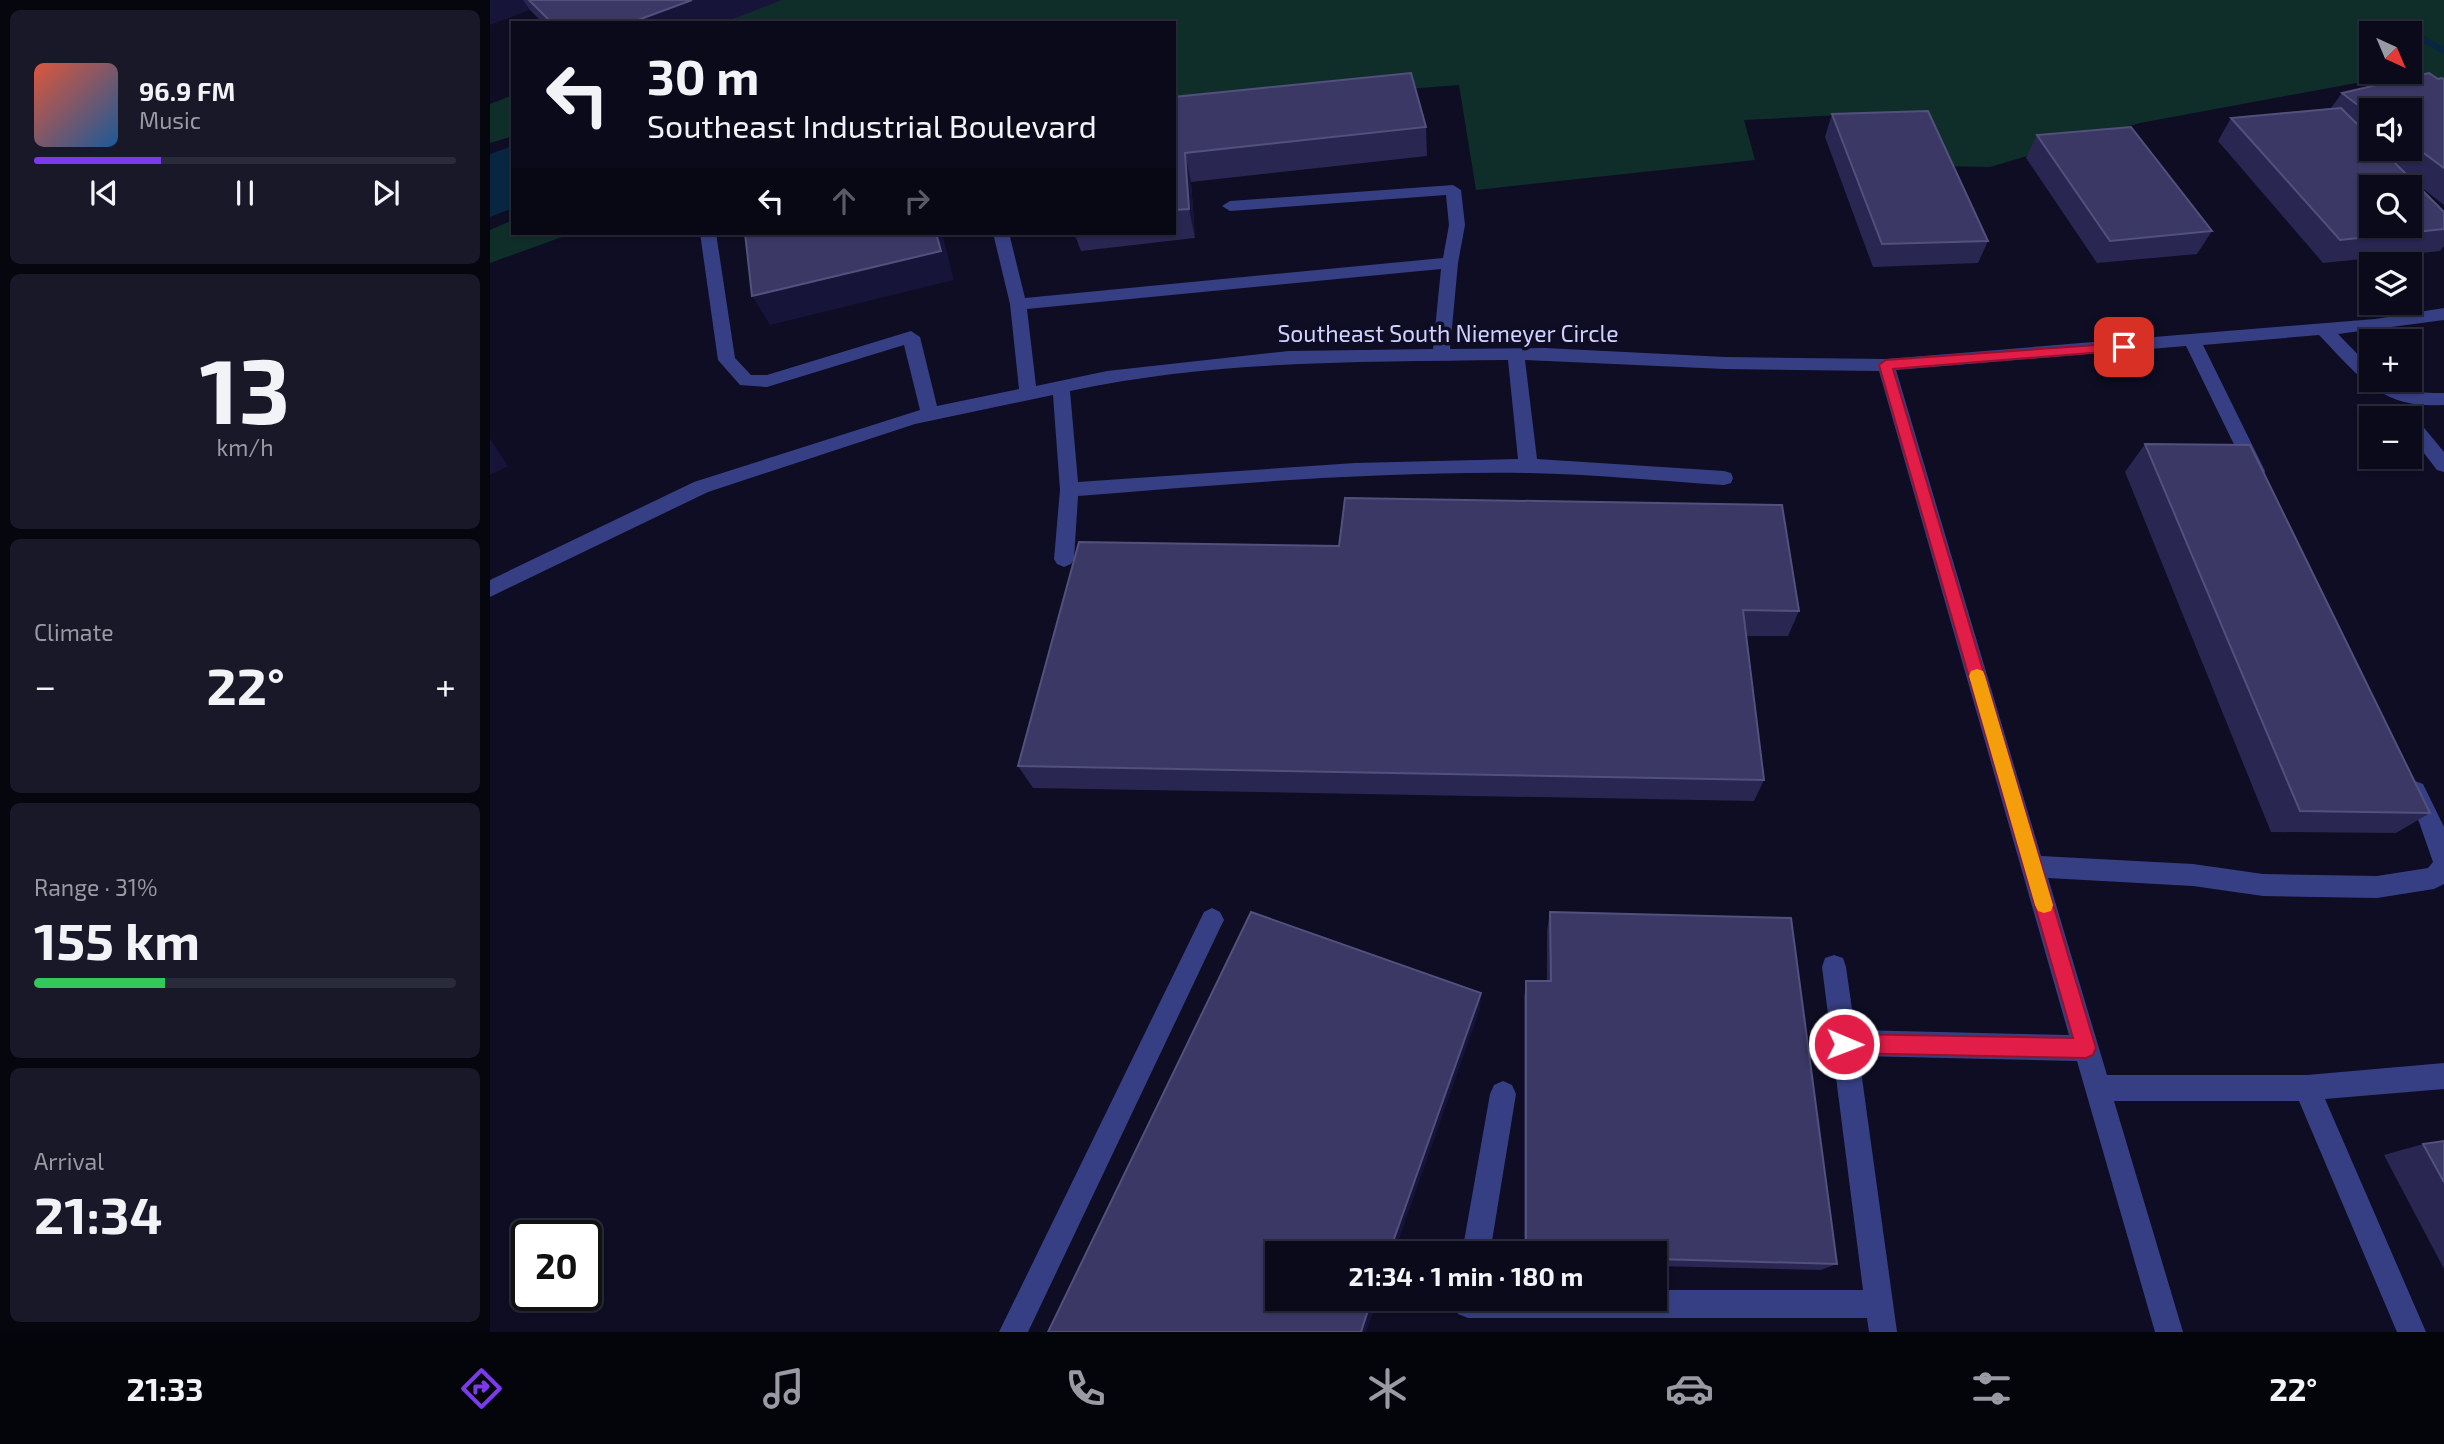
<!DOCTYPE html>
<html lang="en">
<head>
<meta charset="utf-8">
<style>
	body { margin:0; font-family:"Exo 2",sans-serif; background:#181828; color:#f1f3f6; height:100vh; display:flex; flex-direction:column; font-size:26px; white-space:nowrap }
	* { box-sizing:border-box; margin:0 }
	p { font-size:23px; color:#999aa3 }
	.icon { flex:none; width:38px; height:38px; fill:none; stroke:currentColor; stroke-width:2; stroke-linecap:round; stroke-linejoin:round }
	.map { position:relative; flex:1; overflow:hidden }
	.side { display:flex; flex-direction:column; gap:10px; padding:10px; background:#06060f; width:490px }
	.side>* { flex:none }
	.banner { position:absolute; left:21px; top:21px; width:665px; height:214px; border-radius:0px; box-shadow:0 2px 5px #0004,0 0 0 2px #2a2b3a; background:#0a0a1b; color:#f1f3f6; overflow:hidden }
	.needle { width:46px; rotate:136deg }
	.tools { position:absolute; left:1869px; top:21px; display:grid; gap:14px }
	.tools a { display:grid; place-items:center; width:63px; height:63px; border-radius:0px; background:#0a0a1b; box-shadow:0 2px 5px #0004,0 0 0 2px #2a2b3a; font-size:35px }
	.speed { position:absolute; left:21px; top:1220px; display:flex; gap:14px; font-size:35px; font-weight:700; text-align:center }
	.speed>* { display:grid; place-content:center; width:91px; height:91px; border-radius:50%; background:#0a0a1b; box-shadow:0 2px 5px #0004,0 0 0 2px #2a2b3a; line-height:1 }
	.speed .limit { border:4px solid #111; border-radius:10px; background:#fff; color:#111 }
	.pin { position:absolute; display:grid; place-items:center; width:60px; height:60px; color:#fff; margin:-30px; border-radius:14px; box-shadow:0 4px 10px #0006 }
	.me { position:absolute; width:77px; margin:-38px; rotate:91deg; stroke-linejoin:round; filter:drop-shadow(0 0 5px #0008) }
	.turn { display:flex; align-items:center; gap:24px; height:147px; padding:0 21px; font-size:32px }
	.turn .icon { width:91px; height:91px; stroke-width:2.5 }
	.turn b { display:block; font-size:49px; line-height:60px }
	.lanes { display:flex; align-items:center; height:66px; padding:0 21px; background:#0003; justify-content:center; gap:35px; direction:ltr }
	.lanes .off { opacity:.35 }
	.big { font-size:52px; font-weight:700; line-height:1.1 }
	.side .widget { flex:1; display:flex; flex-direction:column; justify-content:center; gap:10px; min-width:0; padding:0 24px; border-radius:10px; background:#181828 }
	.side .dial { align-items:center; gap:0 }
	.dial b { font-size:91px; line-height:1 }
	.song { display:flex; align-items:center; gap:21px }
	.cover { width:84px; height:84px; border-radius:10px; background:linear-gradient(135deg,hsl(10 70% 55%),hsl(210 70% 35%)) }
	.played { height:7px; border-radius:4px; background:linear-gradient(90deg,#7c3aed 30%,#2a2b3a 30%) }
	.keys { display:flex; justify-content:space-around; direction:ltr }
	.heat { display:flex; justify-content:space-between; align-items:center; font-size:38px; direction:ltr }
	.charge { height:10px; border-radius:5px; background:linear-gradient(90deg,#34c759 31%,#2a2b3a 0) }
	.trip { position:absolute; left:775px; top:1241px; width:402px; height:70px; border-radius:0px; background:#0a0a1b; box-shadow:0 2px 5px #0004,0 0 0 2px #2a2b3a; font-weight:700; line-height:70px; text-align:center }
	.tabs { display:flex; height:112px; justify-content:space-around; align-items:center; background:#04040b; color:#999aa3 }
	.tabs .icon { width:49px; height:49px }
	.tabs .selected { color:#7c3aed }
	.tabs b { font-size:32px; color:#f1f3f6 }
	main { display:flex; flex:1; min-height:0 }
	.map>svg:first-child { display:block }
	.green { fill:#102e29; fill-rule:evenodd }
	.water { fill:#082542 }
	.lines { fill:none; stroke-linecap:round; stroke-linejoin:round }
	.stream { fill:#082542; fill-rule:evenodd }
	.minor { fill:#373f84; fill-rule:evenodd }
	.wall { fill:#292652; fill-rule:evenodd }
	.shaded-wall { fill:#161438 }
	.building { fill:#3b3865; stroke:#52507d; stroke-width:2; fill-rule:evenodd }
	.route { fill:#e11d48; stroke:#92132f; stroke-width:2 }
	.slow { fill:#f59e0b }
	.labels { text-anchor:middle; stroke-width:7; stroke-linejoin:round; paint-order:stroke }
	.street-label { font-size:23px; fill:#d0d1ff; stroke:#0e0d24 }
</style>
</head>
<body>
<main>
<section class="side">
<div class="widget">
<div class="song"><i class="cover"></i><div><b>96.9 FM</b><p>Music</p></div></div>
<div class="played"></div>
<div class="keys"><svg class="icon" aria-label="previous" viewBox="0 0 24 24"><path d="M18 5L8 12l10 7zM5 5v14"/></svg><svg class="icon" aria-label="pause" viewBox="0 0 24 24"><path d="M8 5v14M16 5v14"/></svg><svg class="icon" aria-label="next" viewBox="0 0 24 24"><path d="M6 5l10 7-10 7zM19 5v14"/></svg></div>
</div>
<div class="widget dial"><b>13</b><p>km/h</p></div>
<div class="widget"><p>Climate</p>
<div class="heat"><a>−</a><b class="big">22°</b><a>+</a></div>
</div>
<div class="widget"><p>Range · 31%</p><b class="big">155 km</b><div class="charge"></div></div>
<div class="widget"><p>Arrival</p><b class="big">21:34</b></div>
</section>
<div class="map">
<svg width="1954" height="1332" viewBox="0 0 1954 1332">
	<rect width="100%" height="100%" fill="#0e0d24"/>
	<g class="green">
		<path d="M272,0h1682v79l-88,4 -216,40 -150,44 -55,-1 -18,-55 -173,9 11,40 -279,30 -17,-105 -285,22v-84h-472zM1881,33h39v39h-39z"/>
		<polygon points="23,95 23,136 0,143 0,104"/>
		<polygon points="23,220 23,233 83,233 0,263 0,230"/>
	</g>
	<polygon class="water" points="23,146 23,208 0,217 0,154"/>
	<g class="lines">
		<polygon class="stream" points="1920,32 1926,32 1954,47 1954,54 1920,36"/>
		<g class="minor">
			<path d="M963,185l8,5 4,35 -7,38 -8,86 95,-1 180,9 161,2 489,-40 69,-11v12l-106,14 33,34v12c14,0 20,6 33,9 13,4 27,4 40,4v12c-64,4 -84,-28 -125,-70l-116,10 62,126 -2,5h-14l-2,-5 -61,-125 -290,24 145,486 152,8 70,10 114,2 51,-8 5,-6 -14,-40 -15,-31 3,-7 8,-3 8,3 21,43v57l-10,5 -57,9 -114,-2 -70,-10 -145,-8 59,197h200l137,-12v26l-119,10 101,233h-29l-98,-231h-185l69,231h-28l-78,-271 -218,-5 38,276h-28l-2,-14h-399l-10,-4 -3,-16h201v-8h207l-41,-323 3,-9 9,-3 9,3 3,9 9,63 214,5 -190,-664 -154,-2 -200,-9 12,99 187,12 7,2 2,5 -2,5 -7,2c-65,-4 -130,-11 -196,-12 -150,-2 -300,11 -450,23l-4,63 -3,5 -7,3 -7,-3 -3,-5 6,-69 -7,-95 -138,29 -207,68 -218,105v-17l204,-98 226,-72 -16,-65 -137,42 -27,-2 -22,-25 -18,-127h16l19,125 16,17h16l144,-44 9,6 17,69 82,-17 -9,-85 -17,-71h16l16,65 418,-40 6,-33 -3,-30 -216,16 -8,-5 8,-5zM951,269l-8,80 -144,2 -182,20 -71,15 -9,-77zM1018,360l10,99 -163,4 -277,19 -8,-91c144,-31 292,-29 438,-31z"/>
			<polygon points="1920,416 1926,418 1954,452 1954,472 1947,470 1920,435 1920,418 1914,418"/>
			<polygon points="722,908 730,912 734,920 730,928 538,1332 509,1332 714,912"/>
			<polygon points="1013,1081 1022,1085 1026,1094 1000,1253 972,1253 1000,1094 1004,1085"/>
		</g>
	</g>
	<g class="wall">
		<polygon points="0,0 292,0 233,23 53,23 40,10"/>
		<path d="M1948,79h6v126l-27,-21 27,28v34l-4,5 -117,12 -105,-122 13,-23 100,-10 11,-15zM1881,110h39v39h-39z"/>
		<polygon points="684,97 936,127 937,156 701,182 705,238 591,251 584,233 684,233"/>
		<polygon points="1342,114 1498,241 1488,263 1383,267 1335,137"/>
		<polygon points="1547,135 1722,231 1707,254 1607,263 1536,158"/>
		<polygon points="1655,444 1940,813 1906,833 1781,832 1635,472"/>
		<polygon points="589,542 1309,611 1298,636 1256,636 1274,780 1264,801 543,788 528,766"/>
		<polygon points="1060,912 1347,1264 1331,1270 1166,1266 1166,1253 1034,1253 1034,997 1036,981 1057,981 1057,930"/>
		<polygon points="1954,1141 1954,1269 1894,1155 1933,1144"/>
	</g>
	<g class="shaded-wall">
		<polygon points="0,0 33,0 40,10 0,25"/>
		<polygon points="202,0 292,0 233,23 140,23"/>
		<polygon points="695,153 701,182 705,238 699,209"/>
		<polygon points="446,233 452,233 464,280 280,325 262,296"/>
		<polygon points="0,439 18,466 0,475"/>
		<polygon points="991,993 990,1009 904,1253 899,1253"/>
		<polygon points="882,1298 888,1298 876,1332 871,1332"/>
	</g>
	<g class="building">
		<polygon points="39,0 202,0 140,23 62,23"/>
		<polygon points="921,73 936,127 695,153 699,209 684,210 684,97"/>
		<polygon points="1939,73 1948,79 1952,78 1954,79 1954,168 1920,143 1920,110 1881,110 1881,115 1852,93"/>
		<path d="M1851,108l30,30v11h10l63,63v17l-104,11 -109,-122zM1881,187h39v39h-39z"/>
		<polygon points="1438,111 1498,241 1392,244 1342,114"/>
		<polygon points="1641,127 1722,231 1620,241 1547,135"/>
		<polygon points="255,233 446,233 451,251 262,296"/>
		<polygon points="1655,444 1760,445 1940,813 1810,811"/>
		<polygon points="855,498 1292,505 1309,611 1253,610 1274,780 528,766 589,542 849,546"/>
		<polygon points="761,912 991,993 899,1253 788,1253 788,1298 882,1298 871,1332 558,1332"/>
		<polygon points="1060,912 1301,918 1347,1264 1166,1259 1166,1253 1036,1253 1036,981 1061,981"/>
		<polygon points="1954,1141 1954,1182 1933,1144"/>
	</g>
	<polygon class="route" points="1634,343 1640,347 1638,350 1403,369 1606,1048 1603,1055 1596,1058 1354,1053 1347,1050 1344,1044 1347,1037 1354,1034 1583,1038 1389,365 1396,360"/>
	<polygon class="slow" points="1487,669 1493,671 1495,676 1563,905 1561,911 1554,913 1548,911 1545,905 1479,676 1481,671"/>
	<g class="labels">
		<g class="street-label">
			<text x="958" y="342">Southeast South Niemeyer Circle</text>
		</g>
	</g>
</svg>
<div class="tools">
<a><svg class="needle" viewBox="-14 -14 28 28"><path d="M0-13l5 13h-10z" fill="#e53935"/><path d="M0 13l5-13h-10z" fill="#999aa3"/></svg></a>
<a><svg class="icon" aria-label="sound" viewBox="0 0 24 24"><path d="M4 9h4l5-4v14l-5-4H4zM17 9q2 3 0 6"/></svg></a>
<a><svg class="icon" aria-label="search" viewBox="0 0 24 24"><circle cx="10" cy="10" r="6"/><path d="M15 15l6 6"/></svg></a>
<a><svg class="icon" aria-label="layers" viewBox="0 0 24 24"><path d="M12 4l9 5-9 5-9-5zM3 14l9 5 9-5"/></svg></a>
<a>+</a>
<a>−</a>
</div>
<div class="speed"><div class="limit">20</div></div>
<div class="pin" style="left:1634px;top:347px;background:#d93025"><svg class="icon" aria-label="arrive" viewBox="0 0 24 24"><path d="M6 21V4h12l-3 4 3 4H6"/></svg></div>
<svg class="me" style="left:1354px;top:1044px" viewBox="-20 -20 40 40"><circle r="17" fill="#e11d48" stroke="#fff" stroke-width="3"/><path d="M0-11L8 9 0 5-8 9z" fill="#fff"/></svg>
<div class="trip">21:34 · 1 min · 180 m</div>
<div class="banner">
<div class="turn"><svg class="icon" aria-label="left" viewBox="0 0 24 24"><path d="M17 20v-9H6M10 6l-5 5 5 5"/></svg><div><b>30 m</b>Southeast Industrial Boulevard</div></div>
<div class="lanes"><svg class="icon" aria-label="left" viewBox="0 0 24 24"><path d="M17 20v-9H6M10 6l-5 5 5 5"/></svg><svg class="icon off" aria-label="ahead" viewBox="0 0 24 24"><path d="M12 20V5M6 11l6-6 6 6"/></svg><svg class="icon off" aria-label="right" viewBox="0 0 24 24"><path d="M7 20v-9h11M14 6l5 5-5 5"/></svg></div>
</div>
</div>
</main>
<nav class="tabs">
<b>21:33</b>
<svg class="icon selected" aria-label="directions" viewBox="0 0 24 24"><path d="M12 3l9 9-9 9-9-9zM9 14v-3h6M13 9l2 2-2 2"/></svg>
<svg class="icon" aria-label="music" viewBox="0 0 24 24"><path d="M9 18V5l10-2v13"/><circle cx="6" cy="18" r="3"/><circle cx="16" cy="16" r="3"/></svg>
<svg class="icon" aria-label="phone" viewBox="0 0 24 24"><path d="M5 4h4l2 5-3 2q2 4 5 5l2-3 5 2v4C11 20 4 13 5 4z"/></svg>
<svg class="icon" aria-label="climate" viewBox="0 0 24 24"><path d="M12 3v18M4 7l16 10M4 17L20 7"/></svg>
<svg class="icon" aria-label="car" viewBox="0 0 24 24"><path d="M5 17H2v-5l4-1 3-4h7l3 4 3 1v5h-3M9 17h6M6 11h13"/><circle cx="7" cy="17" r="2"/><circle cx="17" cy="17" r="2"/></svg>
<svg class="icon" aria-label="filters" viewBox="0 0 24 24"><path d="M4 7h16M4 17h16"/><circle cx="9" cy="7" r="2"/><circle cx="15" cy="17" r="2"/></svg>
<b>22°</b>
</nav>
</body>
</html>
